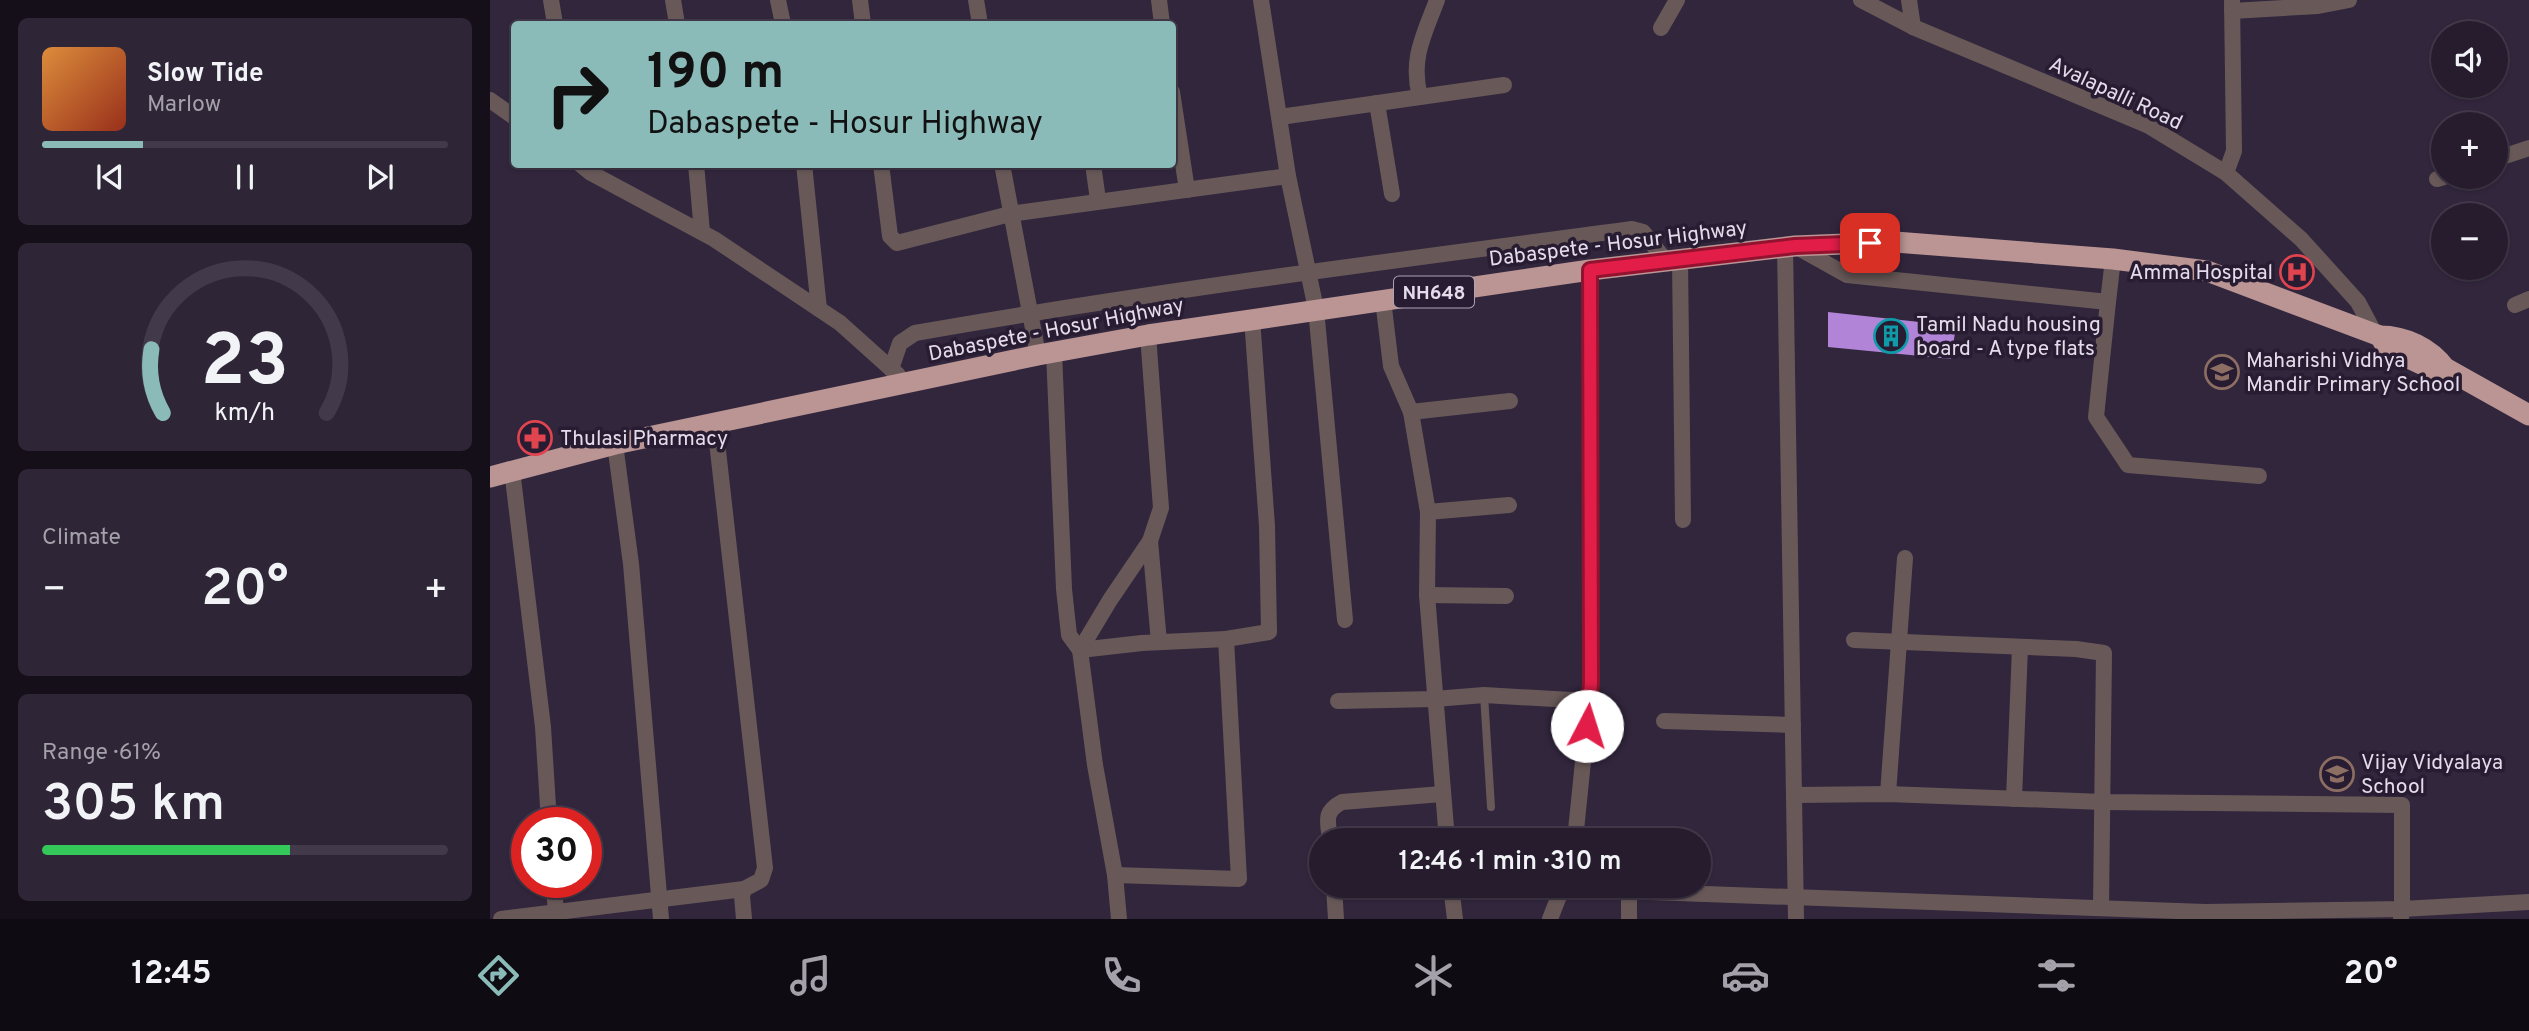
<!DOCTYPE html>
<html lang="en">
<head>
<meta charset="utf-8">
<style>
	body { margin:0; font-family:Overpass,sans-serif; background:#2e2536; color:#f1f3f6; height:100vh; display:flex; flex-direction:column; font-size:26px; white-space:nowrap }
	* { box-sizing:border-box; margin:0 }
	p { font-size:23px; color:#a4a1aa }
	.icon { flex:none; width:38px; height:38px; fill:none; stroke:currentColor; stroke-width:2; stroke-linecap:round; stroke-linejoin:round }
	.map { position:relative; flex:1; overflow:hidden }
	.details { display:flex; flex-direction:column; gap:18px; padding:18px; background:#150f19; width:490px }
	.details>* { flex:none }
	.top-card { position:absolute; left:21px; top:21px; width:665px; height:147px; border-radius:7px; box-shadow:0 2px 5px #0004,0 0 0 2px #423a4a; background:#8bbbb9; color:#111; overflow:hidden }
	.tools { position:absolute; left:1941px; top:21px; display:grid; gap:14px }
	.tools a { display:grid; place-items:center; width:77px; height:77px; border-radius:50%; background:#261c2e; box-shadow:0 2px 5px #0004,0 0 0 2px #423a4a; font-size:35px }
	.speed { position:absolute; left:21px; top:807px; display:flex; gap:14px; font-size:35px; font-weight:700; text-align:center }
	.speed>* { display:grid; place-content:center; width:91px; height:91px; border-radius:50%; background:#261c2e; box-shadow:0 2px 5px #0004,0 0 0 2px #423a4a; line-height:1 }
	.speed .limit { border:10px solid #d22; background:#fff; color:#111 }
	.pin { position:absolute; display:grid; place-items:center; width:60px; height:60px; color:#fff; margin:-30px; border-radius:14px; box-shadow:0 4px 10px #0006 }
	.me { position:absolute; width:77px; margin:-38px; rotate:5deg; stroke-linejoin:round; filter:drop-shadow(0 0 5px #0008) }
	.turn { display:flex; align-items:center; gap:24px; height:147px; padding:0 21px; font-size:32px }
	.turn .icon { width:91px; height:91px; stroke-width:2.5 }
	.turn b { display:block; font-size:49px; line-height:60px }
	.big { font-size:52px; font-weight:600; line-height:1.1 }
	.details .widget { flex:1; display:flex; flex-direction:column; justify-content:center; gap:10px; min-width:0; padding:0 24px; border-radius:10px; background:#2e2536 }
	.details .dial { align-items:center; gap:0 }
	.dial svg { height:182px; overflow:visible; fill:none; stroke:#423a4a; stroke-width:7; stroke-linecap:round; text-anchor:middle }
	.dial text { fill:#f1f3f6; stroke:none }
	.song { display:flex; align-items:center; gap:21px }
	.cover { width:84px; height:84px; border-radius:10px; background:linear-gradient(135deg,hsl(30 70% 55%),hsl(10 70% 35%)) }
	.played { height:7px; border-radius:4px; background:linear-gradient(90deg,#8bbbb9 25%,#423a4a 25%) }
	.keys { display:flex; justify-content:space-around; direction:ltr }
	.heat { display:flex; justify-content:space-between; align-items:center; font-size:38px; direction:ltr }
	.charge { height:10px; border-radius:5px; background:linear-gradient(90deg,#34c759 61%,#423a4a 0) }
	.trip { position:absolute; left:819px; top:828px; width:402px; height:70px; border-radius:35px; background:#261c2e; box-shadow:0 2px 5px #0004,0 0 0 2px #423a4a; font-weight:600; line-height:70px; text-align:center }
	.tab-bar { display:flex; height:112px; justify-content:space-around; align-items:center; background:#0f0b12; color:#a4a1aa }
	.tab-bar .icon { width:49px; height:49px }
	.tab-bar .on { color:#8bbbb9 }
	.tab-bar b { font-size:32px; color:#f1f3f6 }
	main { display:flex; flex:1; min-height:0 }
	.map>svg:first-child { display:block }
	.building { fill:#b184d7 }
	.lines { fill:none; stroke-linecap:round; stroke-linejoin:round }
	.lane { stroke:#685958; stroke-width:8 }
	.street { stroke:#685958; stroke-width:16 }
	.highway { stroke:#ba9593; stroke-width:21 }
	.route-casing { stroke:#92132f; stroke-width:18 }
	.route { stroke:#e11d48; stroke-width:12 }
	.labels { text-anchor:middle; stroke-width:7; stroke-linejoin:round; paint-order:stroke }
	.shield { fill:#281c32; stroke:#aca2b4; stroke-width:2 }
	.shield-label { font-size:19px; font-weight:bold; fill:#e4dceb }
	.street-label { font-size:21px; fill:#e4dceb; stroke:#281c32 }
	.poi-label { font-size:21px; fill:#e4dceb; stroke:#281c32; text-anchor:start }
</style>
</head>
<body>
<main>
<section class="details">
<div class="widget">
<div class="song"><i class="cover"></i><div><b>Slow Tide</b><p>Marlow</p></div></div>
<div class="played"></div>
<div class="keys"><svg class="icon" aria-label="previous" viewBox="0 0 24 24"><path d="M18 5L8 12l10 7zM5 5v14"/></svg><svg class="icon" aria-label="pause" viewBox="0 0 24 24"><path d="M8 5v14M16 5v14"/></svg><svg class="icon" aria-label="next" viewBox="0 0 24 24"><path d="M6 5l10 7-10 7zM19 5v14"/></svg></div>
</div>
<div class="widget dial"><svg viewBox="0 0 100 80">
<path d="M14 69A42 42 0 1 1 86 69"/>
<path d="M14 69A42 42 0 0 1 9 41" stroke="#8bbbb9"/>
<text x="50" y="56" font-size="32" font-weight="700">23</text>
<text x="50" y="72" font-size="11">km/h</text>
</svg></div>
<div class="widget"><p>Climate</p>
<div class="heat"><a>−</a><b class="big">20°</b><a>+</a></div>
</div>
<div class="widget"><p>Range · 61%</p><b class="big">305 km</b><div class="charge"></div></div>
</section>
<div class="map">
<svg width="2039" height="919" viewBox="0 0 2039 919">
	<rect width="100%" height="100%" fill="#32263d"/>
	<g class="building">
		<polygon points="1803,259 1816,261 1813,286 1800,283"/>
		<polygon points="1338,312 1466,326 1461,359 1338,347"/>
	</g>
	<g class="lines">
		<polyline class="lane" points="994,695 1001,807"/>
		<g class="street">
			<polyline points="61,0 65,24"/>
			<polyline points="183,0 187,24"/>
			<polyline points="288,0 293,24"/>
			<polyline points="370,0 373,24"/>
			<polyline points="486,0 490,24"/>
			<polyline points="669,0 672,24"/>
			<polyline points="771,0 798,176 826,309 855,620"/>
			<polyline points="1371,0 1423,27 1657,125 1736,173 1811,239 1868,302 1885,334"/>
			<polyline points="1419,0 1423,27"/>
			<polyline points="1742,11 1828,6 1859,0"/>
			<polyline points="1171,28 1187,0"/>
			<polyline points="682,92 697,190"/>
			<path d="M930,97c-10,-38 4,-62 17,-97"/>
			<polyline points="0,100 24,117"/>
			<polyline points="887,103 902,194"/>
			<polyline points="790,117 1014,85"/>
			<polyline points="2006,159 2039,148"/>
			<polyline points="90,164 101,173 224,239 350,323 408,375"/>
			<polyline points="206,164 212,232"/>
			<polyline points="314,164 329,309"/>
			<polyline points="391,164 400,236 407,243 520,214 798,176"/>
			<polyline points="512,164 548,355"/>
			<polyline points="603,164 608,200"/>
			<polyline points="1736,173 1744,151 1742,0"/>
			<polyline points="1947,179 1954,177"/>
			<polyline points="1305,246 1357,275 1618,302 1623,259"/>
			<polyline points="1295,247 1306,919"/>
			<polyline points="1190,258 1193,520"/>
			<polyline points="893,300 901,366 921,412 938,512"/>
			<polyline points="1618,302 1606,417 1638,465 1769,476"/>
			<polyline points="2025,305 2039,299"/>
			<polyline points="564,352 574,589 579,635 590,650 652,643 736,639"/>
			<path d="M401,369l9,-26 15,-10c238,-42 477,-72 717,-104l11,3 22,28"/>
			<polyline points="921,412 1020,401"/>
			<polyline points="225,424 275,868 271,880 254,889 252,896 254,919"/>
			<polyline points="125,444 141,564 171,919"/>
			<polyline points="22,470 53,727 59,822"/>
			<polyline points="660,541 669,642"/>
			<polyline points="937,595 1016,596"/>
			<polyline points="1364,640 1586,649 1614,653 1611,908"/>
			<polyline points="848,701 945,699 994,695 1099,701"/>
			<polyline points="1174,721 1303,725"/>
			<polyline points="1398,794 1415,558"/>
			<polyline points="1524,799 1530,647"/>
			<path d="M840,840c-2,-19 -7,-28 12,-38l100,-8"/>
			<polyline points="957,840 937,595 938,512 1019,505"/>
			<polyline points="1085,840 1101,683 1100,270"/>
			<polyline points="625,875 749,879 736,639 779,632 777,526 762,318"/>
			<polyline points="63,882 67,919"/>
			<polyline points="844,886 846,919"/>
			<polyline points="961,886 965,919"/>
			<polyline points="11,919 254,889"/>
			<polyline points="629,919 625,875 605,765 590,650 620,600 660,541 671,508 658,335"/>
			<polyline points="1060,919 1069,896 1078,889 1715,912 1912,909 1912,805 1613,802 1398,794 1304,795"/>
			<polyline points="1139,919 1139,892"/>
			<polyline points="1911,919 1912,909 2039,902"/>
		</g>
		<g class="highway">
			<polyline points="1890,336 1897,348 1942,369 1955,368"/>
			<path d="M0,477l125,-33 423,-89 110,-20 442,-65 205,-24 100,-4 218,17 94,12 173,65c25,0 50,12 65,32l84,47"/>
		</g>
	</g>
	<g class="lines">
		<g class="route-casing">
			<polyline id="route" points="1097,726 1101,683 1100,270 1305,246 1380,243"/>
		</g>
		<use href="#route" class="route"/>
	</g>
	<defs>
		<g id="hospital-ring" transform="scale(1.75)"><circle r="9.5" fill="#281c32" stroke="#e0444e" stroke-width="1.5"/><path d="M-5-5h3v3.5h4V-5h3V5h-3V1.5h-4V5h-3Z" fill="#e0444e"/></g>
		<g id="building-ring" transform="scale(1.75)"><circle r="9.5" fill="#281c32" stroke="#0f9aa8" stroke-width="1.5"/><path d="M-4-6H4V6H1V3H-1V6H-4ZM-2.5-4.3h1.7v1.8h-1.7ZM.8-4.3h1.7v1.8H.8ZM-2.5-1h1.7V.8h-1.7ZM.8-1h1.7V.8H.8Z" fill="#0f9aa8"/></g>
		<g id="school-ring" transform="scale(1.75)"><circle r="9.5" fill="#281c32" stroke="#8d6e63" stroke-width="1.5"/><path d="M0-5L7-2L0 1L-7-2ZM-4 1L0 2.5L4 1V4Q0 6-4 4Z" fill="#8d6e63"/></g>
		<g id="pharmacy-ring" transform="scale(1.75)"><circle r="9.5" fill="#281c32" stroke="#e0444e" stroke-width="1.5"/><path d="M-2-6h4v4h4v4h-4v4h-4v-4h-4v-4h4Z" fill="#e0444e"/></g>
	</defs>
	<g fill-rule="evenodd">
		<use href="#hospital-ring" x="1807" y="272"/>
		<use href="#building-ring" x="1401" y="336"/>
		<use href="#school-ring" x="1732" y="372"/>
		<use href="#pharmacy-ring" x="45" y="438"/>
		<use href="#school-ring" x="1847" y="774"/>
	</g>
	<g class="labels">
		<rect class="shield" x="904" y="276.5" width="80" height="31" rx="5"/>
		<g class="shield-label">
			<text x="944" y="299">NH648</text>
		</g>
		<g class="street-label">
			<text transform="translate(1626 93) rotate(25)" y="7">Avalapalli Road</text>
			<text transform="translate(1128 243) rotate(-7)" y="7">Dabaspete - Hosur Highway</text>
			<text transform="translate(566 329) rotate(-11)" y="7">Dabaspete - Hosur Highway</text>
		</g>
		<g class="poi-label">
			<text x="1783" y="279" text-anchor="end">Amma Hospital</text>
			<text x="1426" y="331">Tamil Nadu housing<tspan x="1426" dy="24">board - A type flats</tspan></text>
			<text x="1756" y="367">Maharishi Vidhya<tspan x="1756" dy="24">Mandir Primary School</tspan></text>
			<text x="70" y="445">Thulasi Pharmacy</text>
			<text x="1871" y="769">Vijay Vidyalaya<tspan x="1871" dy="24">School</tspan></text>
		</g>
	</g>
</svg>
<div class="tools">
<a><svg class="icon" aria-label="sound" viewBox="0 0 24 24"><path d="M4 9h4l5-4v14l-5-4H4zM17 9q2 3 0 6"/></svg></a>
<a>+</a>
<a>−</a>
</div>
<div class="speed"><div class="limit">30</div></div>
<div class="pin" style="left:1380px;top:243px;background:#d93025"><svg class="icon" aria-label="arrive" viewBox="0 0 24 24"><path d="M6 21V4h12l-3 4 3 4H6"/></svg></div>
<svg class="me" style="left:1097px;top:726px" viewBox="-20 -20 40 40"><circle r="19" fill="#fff"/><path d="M0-13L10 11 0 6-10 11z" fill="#e11d48"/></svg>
<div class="trip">12:46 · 1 min · 310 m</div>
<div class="top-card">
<div class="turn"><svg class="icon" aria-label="right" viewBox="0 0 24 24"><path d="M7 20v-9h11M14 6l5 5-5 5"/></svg><div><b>190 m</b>Dabaspete - Hosur Highway</div></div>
</div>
</div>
</main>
<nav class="tab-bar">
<b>12:45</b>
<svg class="icon on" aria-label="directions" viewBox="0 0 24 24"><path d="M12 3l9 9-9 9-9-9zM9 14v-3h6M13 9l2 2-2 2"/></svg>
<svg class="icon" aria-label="music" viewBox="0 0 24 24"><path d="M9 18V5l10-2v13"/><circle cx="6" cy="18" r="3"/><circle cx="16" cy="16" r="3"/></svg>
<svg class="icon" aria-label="phone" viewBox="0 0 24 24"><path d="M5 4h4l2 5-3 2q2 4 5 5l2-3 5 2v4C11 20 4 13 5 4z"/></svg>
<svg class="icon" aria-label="climate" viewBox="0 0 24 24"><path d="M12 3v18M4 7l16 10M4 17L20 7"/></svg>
<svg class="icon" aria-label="car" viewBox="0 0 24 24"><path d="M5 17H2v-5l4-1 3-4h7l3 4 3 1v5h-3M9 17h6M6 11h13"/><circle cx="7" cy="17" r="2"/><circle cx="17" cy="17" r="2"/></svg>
<svg class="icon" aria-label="filters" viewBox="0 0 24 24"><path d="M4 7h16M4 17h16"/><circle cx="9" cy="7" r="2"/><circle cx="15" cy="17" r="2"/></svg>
<b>20°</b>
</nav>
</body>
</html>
